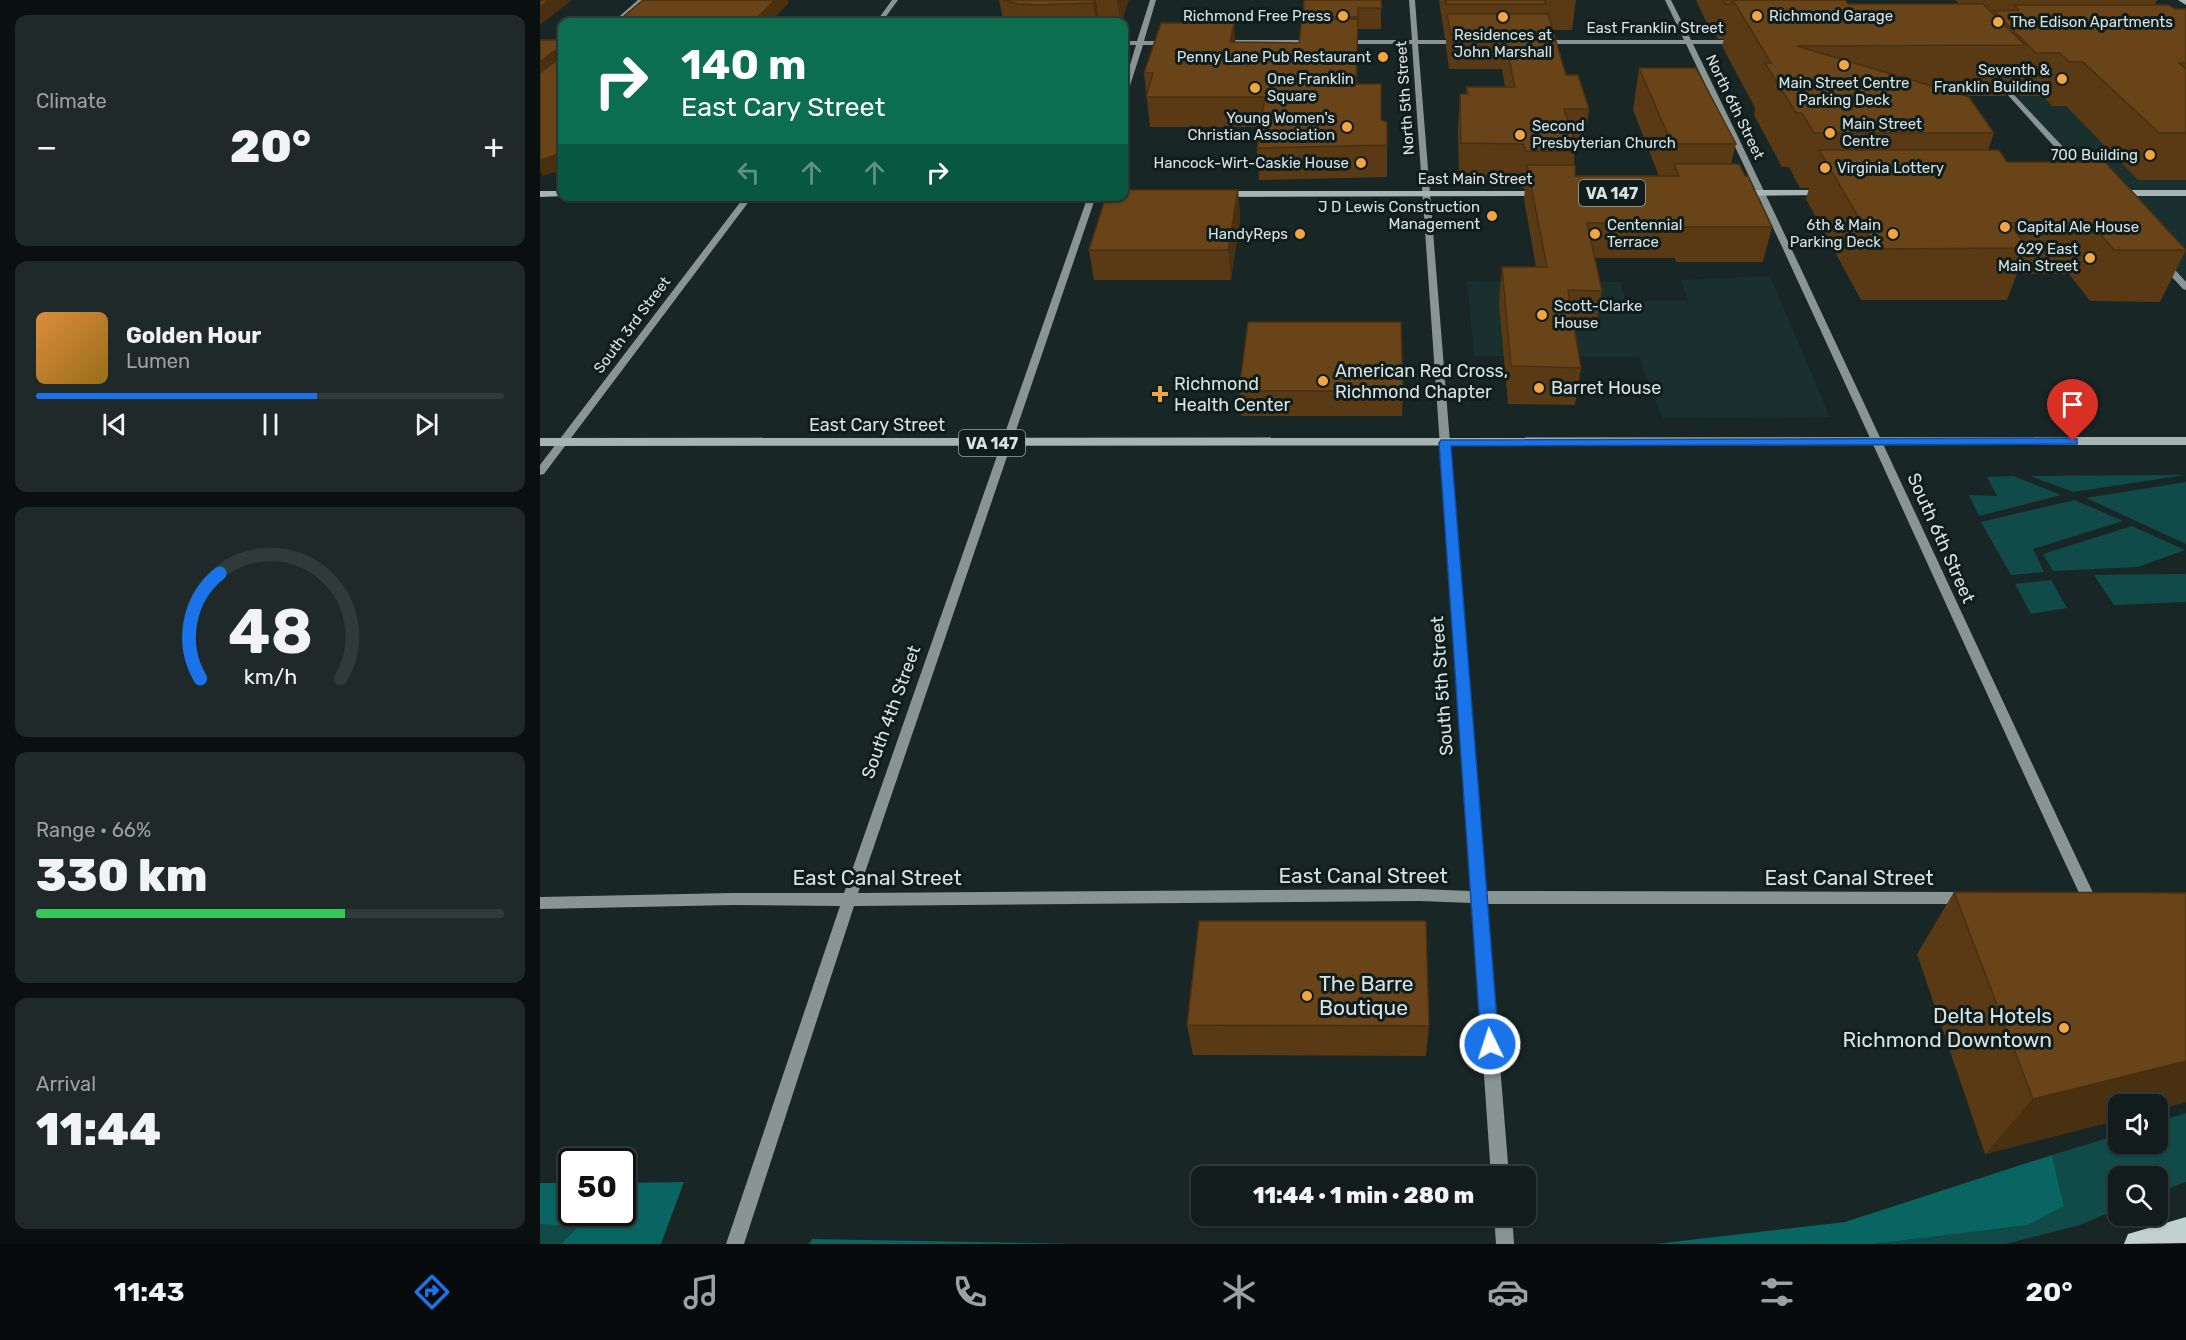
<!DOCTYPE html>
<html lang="en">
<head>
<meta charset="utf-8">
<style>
	body { margin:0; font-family:Rubik,sans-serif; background:#1f2929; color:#f1f3f6; height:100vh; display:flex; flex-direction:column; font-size:22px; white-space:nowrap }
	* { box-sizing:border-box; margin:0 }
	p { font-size:20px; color:#9ca1a3 }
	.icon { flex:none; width:33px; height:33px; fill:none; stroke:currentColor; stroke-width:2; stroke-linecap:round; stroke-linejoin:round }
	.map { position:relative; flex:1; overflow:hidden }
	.side { display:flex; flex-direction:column; gap:15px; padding:15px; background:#0a0f0f; width:540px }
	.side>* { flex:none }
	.top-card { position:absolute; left:18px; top:18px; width:570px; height:183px; border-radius:12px; box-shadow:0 2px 4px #0004,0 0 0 2px #313a3b; background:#0b6e4f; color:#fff; overflow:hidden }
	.tools { position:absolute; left:1568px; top:1094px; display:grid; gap:12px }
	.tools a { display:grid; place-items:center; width:60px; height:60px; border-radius:12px; background:#121c1c; box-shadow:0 2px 4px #0004,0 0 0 2px #313a3b; font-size:30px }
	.speed { position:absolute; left:18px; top:1148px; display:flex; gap:12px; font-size:30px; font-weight:700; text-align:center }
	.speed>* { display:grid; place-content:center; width:78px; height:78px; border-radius:50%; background:#121c1c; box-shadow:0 2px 4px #0004,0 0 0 2px #313a3b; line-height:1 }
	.speed .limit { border:3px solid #111; border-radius:9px; background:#fff; color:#111 }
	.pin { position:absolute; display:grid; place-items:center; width:51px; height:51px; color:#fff; margin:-62px -26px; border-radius:50% 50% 50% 0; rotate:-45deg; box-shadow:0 0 6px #0007 }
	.pin .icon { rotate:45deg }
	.me { position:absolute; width:66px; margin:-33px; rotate:356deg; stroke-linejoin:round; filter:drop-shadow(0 0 4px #0008) }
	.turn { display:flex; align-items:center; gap:21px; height:126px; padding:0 24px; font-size:27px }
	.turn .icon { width:78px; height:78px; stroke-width:2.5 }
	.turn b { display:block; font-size:42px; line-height:51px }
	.lanes { display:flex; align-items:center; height:57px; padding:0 24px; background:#0003; justify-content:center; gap:30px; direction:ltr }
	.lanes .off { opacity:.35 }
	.big { font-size:45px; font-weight:800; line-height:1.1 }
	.side .widget { flex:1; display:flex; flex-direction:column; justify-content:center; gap:9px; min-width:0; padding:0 21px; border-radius:12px; background:#1f2929 }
	.side .dial { align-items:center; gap:0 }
	.dial svg { height:156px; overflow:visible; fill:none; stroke:#313a3b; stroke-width:7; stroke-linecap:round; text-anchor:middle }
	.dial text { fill:#f1f3f6; stroke:none }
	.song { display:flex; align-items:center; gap:18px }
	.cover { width:72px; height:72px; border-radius:9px; background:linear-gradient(135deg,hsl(30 70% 55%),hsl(40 70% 35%)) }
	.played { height:6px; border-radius:3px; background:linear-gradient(90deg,#1a73e8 60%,#313a3b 60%) }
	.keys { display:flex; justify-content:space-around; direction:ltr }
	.heat { display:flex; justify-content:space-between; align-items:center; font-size:33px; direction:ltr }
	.charge { height:9px; border-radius:4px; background:linear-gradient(90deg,#34c759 66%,#313a3b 0) }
	.trip { position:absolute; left:651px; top:1166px; width:345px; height:60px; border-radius:12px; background:#121c1c; box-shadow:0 2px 4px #0004,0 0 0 2px #313a3b; font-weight:800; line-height:60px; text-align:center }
	.menu { display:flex; height:96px; justify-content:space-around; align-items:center; background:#070b0b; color:#9ca1a3 }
	.menu .icon { width:42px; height:42px }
	.menu .on { color:#1a73e8 }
	.menu b { font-size:27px; color:#f1f3f6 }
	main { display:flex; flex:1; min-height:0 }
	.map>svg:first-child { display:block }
	.built { fill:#19302f }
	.green { fill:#104b49 }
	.forest { fill:#096562 }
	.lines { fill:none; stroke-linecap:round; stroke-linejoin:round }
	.secondary { fill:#899494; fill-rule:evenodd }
	.primary { fill:#a6b4b3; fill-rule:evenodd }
	.highway { fill:#c0d1d0; fill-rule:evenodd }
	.wall { fill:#593a15 }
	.shaded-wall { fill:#493011 }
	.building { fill:#684418; stroke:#493011; stroke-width:1.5 }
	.route { fill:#1a73e8; stroke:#114b97; stroke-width:1.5 }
	.poi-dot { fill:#f3a443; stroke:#0f1d1c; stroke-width:2 }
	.labels { text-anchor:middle; stroke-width:6; stroke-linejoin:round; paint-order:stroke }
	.far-poi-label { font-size:15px; fill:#d9e2e1; stroke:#0f1d1c; text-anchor:end }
	.far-street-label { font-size:15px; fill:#d9e2e1; stroke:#0f1d1c }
	.shield { fill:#0f1d1c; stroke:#9ca7a6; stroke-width:1.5 }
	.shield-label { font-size:16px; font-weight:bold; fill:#d9e2e1 }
	.poi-label { font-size:18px; fill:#d9e2e1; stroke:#0f1d1c; text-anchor:start }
	.street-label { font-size:18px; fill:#d9e2e1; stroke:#0f1d1c }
	.near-street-label { font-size:21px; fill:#d9e2e1; stroke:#0f1d1c }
	.near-poi-label { font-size:21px; fill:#d9e2e1; stroke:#0f1d1c; text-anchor:start }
</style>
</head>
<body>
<main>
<section class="side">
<div class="widget"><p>Climate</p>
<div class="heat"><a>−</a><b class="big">20°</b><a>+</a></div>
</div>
<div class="widget">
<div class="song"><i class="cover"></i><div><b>Golden Hour</b><p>Lumen</p></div></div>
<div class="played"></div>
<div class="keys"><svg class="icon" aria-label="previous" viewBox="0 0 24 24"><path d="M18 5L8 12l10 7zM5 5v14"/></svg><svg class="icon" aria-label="pause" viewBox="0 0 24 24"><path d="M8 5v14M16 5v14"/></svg><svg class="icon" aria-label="next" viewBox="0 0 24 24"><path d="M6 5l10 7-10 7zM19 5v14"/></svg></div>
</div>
<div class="widget dial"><svg viewBox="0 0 100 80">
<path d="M14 69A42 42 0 1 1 86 69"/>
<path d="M14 69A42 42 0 0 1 24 15" stroke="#1a73e8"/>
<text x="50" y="56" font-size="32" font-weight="700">48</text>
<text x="50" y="72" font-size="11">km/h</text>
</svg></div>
<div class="widget"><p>Range · 66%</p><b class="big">330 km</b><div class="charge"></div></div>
<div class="widget"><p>Arrival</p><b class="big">11:44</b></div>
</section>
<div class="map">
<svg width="1646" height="1244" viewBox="0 0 1646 1244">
	<rect width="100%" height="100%" fill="#182625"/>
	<g class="built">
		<polygon points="1646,42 1646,283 1424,43"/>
		<polygon points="1230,276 1290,417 1122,418 1099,357 934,356 927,281 1081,282 1085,301 1148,301 1141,280"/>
	</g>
	<g class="green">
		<polygon points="1645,475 1533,492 1491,476"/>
		<polygon points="1473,476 1521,495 1439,516 1429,495 1457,496 1447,477"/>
		<polygon points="1646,482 1646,544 1546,498"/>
		<polygon points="1534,500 1583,521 1493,549 1504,572 1471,575 1441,522"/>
		<polygon points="1592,526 1645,550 1598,567 1513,571 1503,554"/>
		<polygon points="1646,574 1646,602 1574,605 1554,575"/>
		<polygon points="1511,580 1527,608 1491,614 1475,584"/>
		<polygon points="1646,1113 1646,1182 1617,1193 1617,1176 1578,1176 1578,1209 1540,1225 1466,1244 1334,1244 1488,1225 1524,1206 1512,1155 1578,1135 1578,1143 1617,1143 1617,1122"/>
		<polygon points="0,1224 39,1227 21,1244 0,1244"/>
	</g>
	<g class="forest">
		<polygon points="1512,1155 1524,1206 1488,1225 1334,1244 1115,1244 1305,1222"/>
		<polygon points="144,1182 121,1244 21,1244 38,1227 0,1224 0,1183 31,1183 32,1212 82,1212 83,1183"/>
		<polygon points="272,1239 538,1244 269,1244"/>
	</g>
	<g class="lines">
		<g class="secondary">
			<polygon points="98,0 105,0 79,22 73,22"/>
			<polygon points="352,0 358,0 342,22 336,22"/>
			<polygon points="610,0 616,0 604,41 630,41 633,43 630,45 603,45 587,95 584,97 584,85 596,45 584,45 584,41 597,41"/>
			<polygon points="869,0 875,0 878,40 921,40 924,42 921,44 878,44 946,891 1426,892 1431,894 1433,898 1431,902 1426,904 947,904 969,1176 951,1176 932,903 879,901 314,906 204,1244 186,1244 300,906 192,905 0,909 0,897 192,893 304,893 548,196 556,196 318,893 879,889 931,891 872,44 804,44 801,42 804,40 872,40"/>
			<path d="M1125,0h6l20,40h46l3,2 -3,2h-44c138,282 267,569 402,853l-2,4 -5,2 -5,-2 -2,-4c-133,-284 -259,-571 -395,-853h-144l-3,-2 3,-2h142z"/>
			<polygon points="681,40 774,40 777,42 774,44 679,43 679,41"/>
			<polygon points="1456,80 1460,80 1545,170 1545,174 1539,174 1456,82"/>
			<polygon points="205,196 213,196 4,474 0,475 0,465"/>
			<polygon points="1624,260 1627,261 1646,282 1646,290 1643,289 1621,265 1620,263"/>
			<polygon points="954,1215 972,1215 974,1244 956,1244"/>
		</g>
		<g class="primary">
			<polygon points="1638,0 1646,0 1646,5"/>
			<polygon points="1285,190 1290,193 1288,195 1198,196 1193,193 1198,190"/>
			<polygon points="1646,190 1646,196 1573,196 1568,193 1573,190"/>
			<polygon points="0,191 22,191 24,196 0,197"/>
			<polygon points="1003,191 1008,194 1006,196 679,197 674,194 679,191"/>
			<polygon points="1646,437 1646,445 0,446 0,438"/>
		</g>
		<polygon class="highway" points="1646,1217 1646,1243 1584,1244 1588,1234"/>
	</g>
	<g class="wall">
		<polygon points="459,0 589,0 581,22 464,22"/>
		<polygon points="764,0 841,0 841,29 818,29 817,84 841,120 847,145 847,177 719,180 717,148 720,127 610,127 604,73 696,42 759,43"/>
		<polygon points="899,0 1036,0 1032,30 1013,30 1026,75 1049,109 1044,145 1035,145 1034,165 1035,176 1119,176 1093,110 1099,68 1196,144 1191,164 1232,227 1223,262 1136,262 1135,258 1055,258 1062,291 1056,328 1034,327 1041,368 1035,405 968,404 959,303 962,267 996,267 984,199 985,188 982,188 981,181 919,179 918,129 920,94 926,94 926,87 965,87 962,69 909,69 906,47 906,39 905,39"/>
		<polygon points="1156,0 1305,0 1308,4 1419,4 1415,0 1617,0 1615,5 1635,9 1646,9 1646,180 1598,180 1526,106 1512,106 1503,96 1480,96 1470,86 1466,96 1427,96 1454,133 1448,150 1467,162 1646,250 1620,302 1550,301 1529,274 1477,274 1467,300 1321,300 1266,199 1269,188 1260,188 1249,167 1242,167 1214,115 1215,108 1182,46 1184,39 1178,39 1174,32 1171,32"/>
		<polygon points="698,190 700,219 691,280 554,280 549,250"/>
		<polygon points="699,391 863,391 862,416 701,416"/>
		<polygon points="1414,892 1646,893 1646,1102 1617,1110 1617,1104 1578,1104 1578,1120 1445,1154 1377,954"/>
		<polygon points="647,1025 889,1026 886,1056 653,1055"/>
	</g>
	<g class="shaded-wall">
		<polygon points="9,0 32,0 0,25 0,7"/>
		<polygon points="235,0 248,0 249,3 231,22 213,22"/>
		<polygon points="555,0 556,0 559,22 556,22 553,3"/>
		<polygon points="577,0 589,0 581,22 580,22"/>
		<polygon points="818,19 818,47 816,115 816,84"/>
		<polygon points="694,23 696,52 690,42"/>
		<polygon points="14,51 21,65 0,81 0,62"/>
		<polygon points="22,153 22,170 3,176 0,171 0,160"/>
		<polygon points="698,190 700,219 691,280 688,250"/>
		<polygon points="1646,1061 1646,1102 1617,1110 1617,1104 1578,1104 1578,1120 1445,1154 1493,1099"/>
	</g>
	<g class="building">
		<polygon points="0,0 9,0 0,7"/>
		<polygon points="103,0 235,0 213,22 77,22"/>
		<polygon points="463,0 555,0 553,3 498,5 478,4"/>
		<polygon points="764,0 841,0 842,8 818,8 818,17 763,17"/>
		<polygon points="906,0 1005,0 1006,4 906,4"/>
		<polygon points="1183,0 1191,0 1191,4 1185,4"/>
		<polygon points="1193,0 1305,0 1308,4 1443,4 1485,45 1257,46 1429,97 1454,133 1274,133 1262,113 1256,113 1225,63 1231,63"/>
		<polygon points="1474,5 1629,5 1635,9 1646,9 1646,63 1639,63 1646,69 1646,133 1619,133 1543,62 1529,62 1520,53 1496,53 1454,11 1479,10"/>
		<polygon points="907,14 1008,14 1026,75 1038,75 1049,109 1024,109 1035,142 1035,151 985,151 984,144 921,143 920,94 928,94 926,87 975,87 964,35 911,35"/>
		<polygon points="762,19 818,19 816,84 841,84 841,120 847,122 847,145 717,148 725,97 606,97 613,73 604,73 621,23 694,23 690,42 759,43"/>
		<polygon points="0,40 22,40 22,153 0,160 0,73 17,60 17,51 14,51 0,62"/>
		<polygon points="1099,68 1156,68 1196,144 1132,144"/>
		<polygon points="1279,150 1459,150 1467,162 1565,162 1646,250 1574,250 1551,223 1469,223 1488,248 1337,249"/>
		<polygon points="1134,164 1199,164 1205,176 1208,176 1232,227 1143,227 1142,223 1047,223 1062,291 1028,290 1041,368 971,366 962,267 1007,267 987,165 1035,165 1035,176 1139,176"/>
		<polygon points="584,190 698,190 688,250 549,250 566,196 584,196"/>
		<polygon points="708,322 861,322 863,391 699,391"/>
		<polygon points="1414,892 1646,893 1646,1061 1493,1099"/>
		<polygon points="659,921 886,921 889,1026 647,1025"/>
	</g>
	<polygon class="route" points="1533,438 1537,439 1537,444 911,446 959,1044 957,1050 950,1053 944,1050 941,1044 899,443 901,440"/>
	<g class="poi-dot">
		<circle cx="803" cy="16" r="6"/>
		<circle cx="1217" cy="16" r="6"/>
		<circle cx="963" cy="17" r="6"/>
		<circle cx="1458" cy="22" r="6"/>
		<circle cx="843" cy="57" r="6"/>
		<circle cx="1304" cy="65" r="6"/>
		<circle cx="1522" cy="79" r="6"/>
		<circle cx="715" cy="88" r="6"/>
		<circle cx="807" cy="127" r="6"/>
		<circle cx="1290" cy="133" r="6"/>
		<circle cx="980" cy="135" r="6"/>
		<circle cx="1610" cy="155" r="6"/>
		<circle cx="821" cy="163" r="6"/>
		<circle cx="1285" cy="168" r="6"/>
		<circle cx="952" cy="216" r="6"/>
		<circle cx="1465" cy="227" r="6"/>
		<circle cx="760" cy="234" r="6"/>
		<circle cx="1055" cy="234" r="6"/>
		<circle cx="1353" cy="234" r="6"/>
		<circle cx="1550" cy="258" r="6"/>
		<circle cx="1002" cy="315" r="6"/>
		<circle cx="783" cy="381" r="6"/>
		<circle cx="999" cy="388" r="6"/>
		<path d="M617 385h6v6h6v6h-6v6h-6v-6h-6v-6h6z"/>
		<circle cx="767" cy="996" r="6"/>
		<circle cx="1524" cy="1028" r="6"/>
	</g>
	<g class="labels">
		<g class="far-poi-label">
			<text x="791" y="21">Richmond Free Press</text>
			<text x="1229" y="21" text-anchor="start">Richmond Garage</text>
			<text x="1470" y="27" text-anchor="start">The Edison Apartments</text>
			<text x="963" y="40" text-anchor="middle">Residences at<tspan x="963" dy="17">John Marshall</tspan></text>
			<text x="831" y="62">Penny Lane Pub Restaurant</text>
			<text x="1510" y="75">Seventh &amp;<tspan x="1510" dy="17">Franklin Building</tspan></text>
			<text x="727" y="84" text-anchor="start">One Franklin<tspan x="727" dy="17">Square</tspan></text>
			<text x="1304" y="88" text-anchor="middle">Main Street Centre<tspan x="1304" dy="17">Parking Deck</tspan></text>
			<text x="795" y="123">Young Women's<tspan x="795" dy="17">Christian Association</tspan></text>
			<text x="1302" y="129" text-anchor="start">Main Street<tspan x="1302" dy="17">Centre</tspan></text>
			<text x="992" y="131" text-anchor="start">Second<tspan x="992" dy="17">Presbyterian Church</tspan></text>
			<text x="1598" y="160">700 Building</text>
			<text x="809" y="168">Hancock-Wirt-Caskie House</text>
			<text x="1297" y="173" text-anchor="start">Virginia Lottery</text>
			<text x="940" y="212">J D Lewis Construction<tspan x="940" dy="17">Management</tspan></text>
			<text x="1067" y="230" text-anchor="start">Centennial<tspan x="1067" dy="17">Terrace</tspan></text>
			<text x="1341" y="230">6th &amp; Main<tspan x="1341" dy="17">Parking Deck</tspan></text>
			<text x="1477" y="232" text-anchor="start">Capital Ale House</text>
			<text x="748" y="239">HandyReps</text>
			<text x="1538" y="254">629 East<tspan x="1538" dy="17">Main Street</tspan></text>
			<text x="1014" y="311" text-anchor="start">Scott-Clarke<tspan x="1014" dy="17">House</tspan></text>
		</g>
		<g class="far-street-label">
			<text x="1115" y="33">East Franklin Street</text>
			<text transform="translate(865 98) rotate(-94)" y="5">North 5th Street</text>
			<text transform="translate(1195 107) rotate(64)" y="5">North 6th Street</text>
			<text x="935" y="184">East Main Street</text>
			<text transform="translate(92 325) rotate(-53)" y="5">South 3rd Street</text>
		</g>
		<g class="shield">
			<rect x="1039" y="180" width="66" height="26" rx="4.5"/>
			<rect x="419" y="430" width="66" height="26" rx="4.5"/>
		</g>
		<g class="shield-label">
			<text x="1072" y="199">VA 147</text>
			<text x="452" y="449">VA 147</text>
		</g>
		<g class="poi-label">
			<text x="795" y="377">American Red Cross,<tspan x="795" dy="21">Richmond Chapter</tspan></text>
			<text x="634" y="390">Richmond<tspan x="634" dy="21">Health Center</tspan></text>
			<text x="1011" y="394">Barret House</text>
		</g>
		<g class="street-label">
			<text x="337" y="431">East Cary Street</text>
			<text transform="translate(1401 538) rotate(66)" y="6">South 6th Street</text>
			<text transform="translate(902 686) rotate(-94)" y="6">South 5th Street</text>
			<text transform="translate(351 712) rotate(-70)" y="6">South 4th Street</text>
		</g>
		<g class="near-street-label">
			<text x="823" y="883">East Canal Street</text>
			<text x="337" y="885">East Canal Street</text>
			<text x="1309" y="885">East Canal Street</text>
		</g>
		<g class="near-poi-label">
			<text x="779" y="991">The Barre<tspan x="779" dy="24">Boutique</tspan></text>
			<text x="1512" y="1023" text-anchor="end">Delta Hotels<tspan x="1512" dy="24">Richmond Downtown</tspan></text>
		</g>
	</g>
</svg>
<div class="tools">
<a><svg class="icon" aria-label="sound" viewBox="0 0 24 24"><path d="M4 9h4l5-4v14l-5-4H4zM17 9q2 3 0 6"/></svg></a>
<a><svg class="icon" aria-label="search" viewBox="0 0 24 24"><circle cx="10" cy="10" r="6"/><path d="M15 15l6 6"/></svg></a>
</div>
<div class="speed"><div class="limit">50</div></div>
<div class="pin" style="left:1533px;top:441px;background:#d93025"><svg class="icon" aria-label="arrive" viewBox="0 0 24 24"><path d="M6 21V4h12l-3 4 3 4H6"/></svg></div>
<svg class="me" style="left:950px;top:1044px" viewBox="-20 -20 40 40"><circle r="17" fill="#1a73e8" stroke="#fff" stroke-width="3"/><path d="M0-11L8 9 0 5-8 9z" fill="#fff"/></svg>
<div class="trip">11:44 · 1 min · 280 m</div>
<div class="top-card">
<div class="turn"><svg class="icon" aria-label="right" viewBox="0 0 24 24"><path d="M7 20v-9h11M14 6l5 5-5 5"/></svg><div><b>140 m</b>East Cary Street</div></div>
<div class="lanes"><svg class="icon off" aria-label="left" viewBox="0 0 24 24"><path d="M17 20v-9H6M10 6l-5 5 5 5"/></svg><svg class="icon off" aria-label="ahead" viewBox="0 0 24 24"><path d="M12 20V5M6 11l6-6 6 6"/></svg><svg class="icon off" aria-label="ahead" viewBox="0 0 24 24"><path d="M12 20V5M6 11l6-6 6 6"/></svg><svg class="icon" aria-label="right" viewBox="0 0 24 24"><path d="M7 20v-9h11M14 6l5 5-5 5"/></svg></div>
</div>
</div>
</main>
<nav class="menu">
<b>11:43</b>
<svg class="icon on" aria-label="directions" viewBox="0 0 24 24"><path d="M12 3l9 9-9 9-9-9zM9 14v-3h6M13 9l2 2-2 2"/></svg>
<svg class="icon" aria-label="music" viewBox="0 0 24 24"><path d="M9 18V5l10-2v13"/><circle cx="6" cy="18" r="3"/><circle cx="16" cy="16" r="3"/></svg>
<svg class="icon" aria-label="phone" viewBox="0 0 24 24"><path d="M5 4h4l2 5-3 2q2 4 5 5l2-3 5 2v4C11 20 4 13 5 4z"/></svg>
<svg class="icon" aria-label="climate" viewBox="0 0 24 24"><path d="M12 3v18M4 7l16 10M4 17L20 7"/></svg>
<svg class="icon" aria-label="car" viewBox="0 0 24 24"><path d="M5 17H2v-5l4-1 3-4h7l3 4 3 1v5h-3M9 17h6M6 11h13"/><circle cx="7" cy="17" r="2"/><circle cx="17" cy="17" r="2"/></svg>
<svg class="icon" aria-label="filters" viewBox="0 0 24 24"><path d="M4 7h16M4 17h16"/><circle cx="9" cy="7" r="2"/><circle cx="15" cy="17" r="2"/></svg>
<b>20°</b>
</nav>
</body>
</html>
